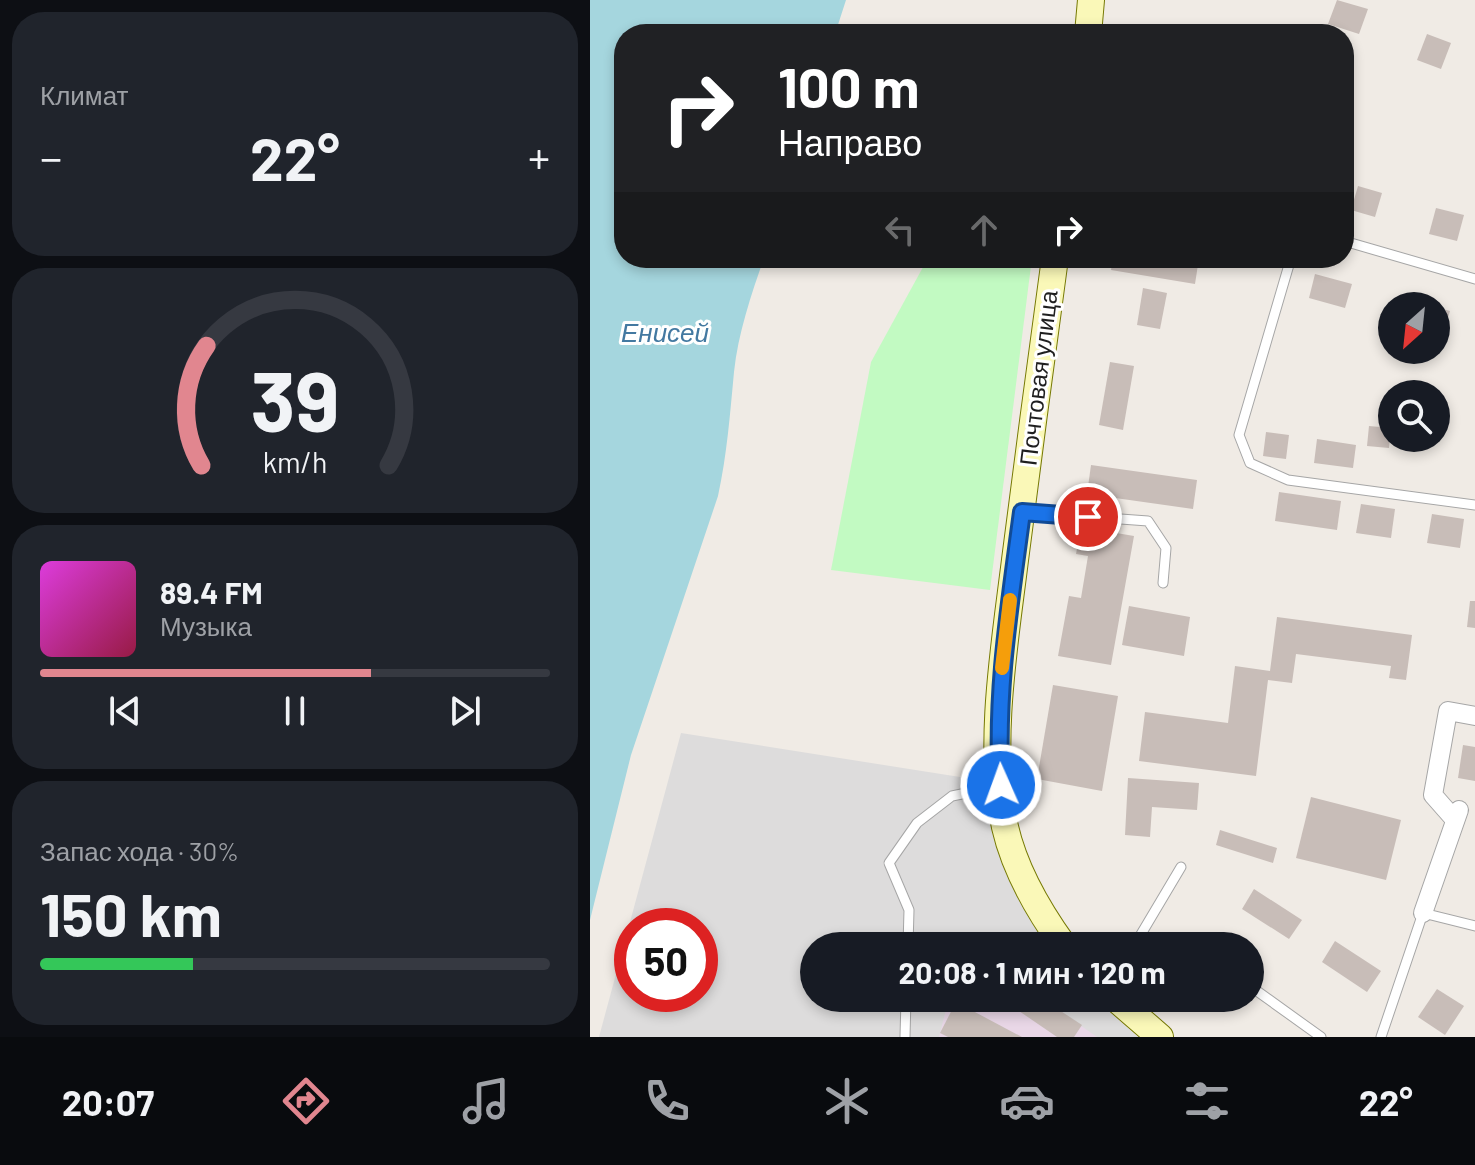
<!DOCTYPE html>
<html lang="ru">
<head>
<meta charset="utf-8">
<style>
	body { margin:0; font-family:Barlow,sans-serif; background:#20242c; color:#f1f3f6; height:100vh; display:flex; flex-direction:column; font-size:30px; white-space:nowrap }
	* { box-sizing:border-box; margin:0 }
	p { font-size:26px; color:#9ea1a6 }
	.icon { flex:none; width:44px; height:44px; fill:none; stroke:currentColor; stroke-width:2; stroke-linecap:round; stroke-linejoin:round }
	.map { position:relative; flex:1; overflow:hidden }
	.panel { display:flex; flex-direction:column; gap:12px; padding:12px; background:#0d0f14; width:590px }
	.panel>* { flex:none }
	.guide { position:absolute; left:24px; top:24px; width:740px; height:244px; border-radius:32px; box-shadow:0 4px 12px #0003; background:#202124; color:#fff; overflow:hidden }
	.needle { width:52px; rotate:207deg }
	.tools { position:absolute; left:788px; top:292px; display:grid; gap:16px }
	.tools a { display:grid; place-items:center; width:72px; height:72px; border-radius:50%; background:#171b24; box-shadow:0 4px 12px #0003; font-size:40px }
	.speed { position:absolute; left:24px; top:908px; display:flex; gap:16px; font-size:40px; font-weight:700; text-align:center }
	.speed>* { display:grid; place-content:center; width:104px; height:104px; border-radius:50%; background:#171b24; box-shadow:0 4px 12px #0003; line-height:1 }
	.speed .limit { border:12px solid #d22; background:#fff; color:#111 }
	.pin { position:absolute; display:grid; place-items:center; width:68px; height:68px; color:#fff; margin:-34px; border:4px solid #fff; border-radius:50%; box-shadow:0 2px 8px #0007 }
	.me { position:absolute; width:88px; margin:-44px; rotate:358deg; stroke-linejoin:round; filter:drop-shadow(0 0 6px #0008) }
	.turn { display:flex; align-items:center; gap:28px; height:168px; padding:0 32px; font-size:36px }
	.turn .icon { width:104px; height:104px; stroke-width:2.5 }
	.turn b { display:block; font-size:56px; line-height:68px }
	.lanes { display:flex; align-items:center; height:76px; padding:0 32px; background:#0003; justify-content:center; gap:40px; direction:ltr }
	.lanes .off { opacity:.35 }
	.big { font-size:60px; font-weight:700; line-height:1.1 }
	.panel .card { flex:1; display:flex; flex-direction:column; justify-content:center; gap:12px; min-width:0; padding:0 28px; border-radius:32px; background:#20242c }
	.panel .dial { align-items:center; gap:0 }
	.dial svg { height:208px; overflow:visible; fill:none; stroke:#363941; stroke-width:7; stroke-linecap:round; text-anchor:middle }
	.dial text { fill:#f1f3f6; stroke:none }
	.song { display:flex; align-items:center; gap:24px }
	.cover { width:96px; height:96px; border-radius:12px; background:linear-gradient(135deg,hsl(300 70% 55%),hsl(340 70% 35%)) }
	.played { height:8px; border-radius:4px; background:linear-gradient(90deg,#e1868f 65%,#363941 65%) }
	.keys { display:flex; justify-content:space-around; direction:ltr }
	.heat { display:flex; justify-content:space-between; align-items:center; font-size:44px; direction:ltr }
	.charge { height:12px; border-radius:6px; background:linear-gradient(90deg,#34c759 30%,#363941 0) }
	.trip { position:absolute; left:210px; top:932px; width:464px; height:80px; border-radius:40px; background:#171b24; box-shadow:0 4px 12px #0003; font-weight:700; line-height:80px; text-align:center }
	.dock { display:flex; height:128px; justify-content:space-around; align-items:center; background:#090b0e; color:#9ea1a6 }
	.dock .icon { width:56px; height:56px }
	.dock .on { color:#e1868f }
	.dock b { font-size:36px; color:#f1f3f6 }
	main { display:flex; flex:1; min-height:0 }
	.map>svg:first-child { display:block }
	.residential { fill:#dddcdc; fill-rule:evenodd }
	.industrial { fill:#e9d7e7 }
	.park { fill:#c2fac2 }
	.water { fill:#a5d6de }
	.building { fill:#c8bdb8 }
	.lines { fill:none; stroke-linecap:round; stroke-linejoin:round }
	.service-casing { stroke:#a6a6a6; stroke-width:11 }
	.minor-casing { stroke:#a6a6a6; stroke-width:20 }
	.secondary-casing { stroke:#767903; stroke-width:28 }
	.service { stroke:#fff; stroke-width:9 }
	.minor { stroke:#fff; stroke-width:18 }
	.secondary { stroke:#faf8b8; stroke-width:26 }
	.route-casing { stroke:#114b97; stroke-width:20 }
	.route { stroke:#1a73e8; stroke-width:14 }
	.slow { stroke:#f59e0b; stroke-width:14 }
	.labels { text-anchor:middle; stroke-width:6; stroke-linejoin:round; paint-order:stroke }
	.street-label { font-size:24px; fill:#1f1f1f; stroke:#fff }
	.water-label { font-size:26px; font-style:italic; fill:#4379a1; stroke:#fff }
</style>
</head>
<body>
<main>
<section class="panel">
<div class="card"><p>Климат</p>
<div class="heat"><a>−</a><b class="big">22°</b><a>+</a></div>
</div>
<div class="card dial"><svg viewBox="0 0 100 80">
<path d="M14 69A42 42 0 1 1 86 69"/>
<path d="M14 69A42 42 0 0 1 16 23" stroke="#e1868f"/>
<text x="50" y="56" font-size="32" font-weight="700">39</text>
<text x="50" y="72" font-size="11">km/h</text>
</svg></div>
<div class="card">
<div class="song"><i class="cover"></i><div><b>89.4 FM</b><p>Музыка</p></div></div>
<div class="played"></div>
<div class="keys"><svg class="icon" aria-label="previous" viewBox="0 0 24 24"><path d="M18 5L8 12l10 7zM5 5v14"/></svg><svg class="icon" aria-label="pause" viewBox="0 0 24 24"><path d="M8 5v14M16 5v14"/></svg><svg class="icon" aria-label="next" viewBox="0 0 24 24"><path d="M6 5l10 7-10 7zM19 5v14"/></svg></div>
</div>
<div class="card"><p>Запас хода · 30%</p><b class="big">150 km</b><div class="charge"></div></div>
</section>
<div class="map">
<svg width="885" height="1037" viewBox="0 0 885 1037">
	<rect width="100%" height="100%" fill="#f0ebe5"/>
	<path class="residential" d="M91,733l298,47 28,96 40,70h-233v52h280l44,39h-539zM42,926h68v68h-68z"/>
	<polygon class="industrial" points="359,998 451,998 507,1037 349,1037"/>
	<polygon class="park" points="338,258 442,258 400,590 241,570 281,362"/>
	<path class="water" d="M0,0h256l-11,34h-211v224h140c-13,37 -26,76 -30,114 -4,42 -7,83 -16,124l-87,259 -41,165z"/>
	<g class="building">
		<polygon points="747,0 778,9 769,34 738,24"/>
		<polygon points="837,34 861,43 851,69 827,60"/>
		<polygon points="768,186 792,193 785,217 761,210"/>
		<polygon points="846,208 874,215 867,241 839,234"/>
		<polygon points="523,258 609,258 605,284 521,270"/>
		<polygon points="725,274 762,284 755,308 719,298"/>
		<polygon points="553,288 577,293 570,329 547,325"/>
		<polygon points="846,307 860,311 853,335 846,333"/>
		<polygon points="520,362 544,366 533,430 509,425"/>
		<polygon points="779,426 801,428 799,448 777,446"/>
		<polygon points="676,432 699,435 696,459 673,456"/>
		<polygon points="727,439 766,445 763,468 724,463"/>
		<polygon points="501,465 607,480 603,509 497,494"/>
		<polygon points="689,492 751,501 747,530 685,521"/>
		<polygon points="771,504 805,509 801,538 766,533"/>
		<polygon points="842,514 874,519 870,548 837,543"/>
		<polygon points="491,527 544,536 521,665 468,656 479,596 491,598 498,556 486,554"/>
		<polygon points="880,601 885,601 885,628 877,627"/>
		<polygon points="539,606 600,617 594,656 532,645"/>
		<polygon points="687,617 822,635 816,680 799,678 801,666 706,654 702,683 678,680 666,776 549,761 555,712 638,723 645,666 680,671"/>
		<polygon points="463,685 528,696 512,791 447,779"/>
		<polygon points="873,745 885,747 885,781 868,778"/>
		<polygon points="538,778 609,783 607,810 562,807 560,837 535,835"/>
		<polygon points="721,797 811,820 796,880 706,858"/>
		<polygon points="630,830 687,848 683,863 626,845"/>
		<polygon points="664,889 712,920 699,939 652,909"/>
		<polygon points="745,941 791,971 777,992 732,962"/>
		<polygon points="847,989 874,1006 855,1035 828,1017"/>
		<polygon points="410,998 451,998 492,1025 484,1037 467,1037"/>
		<polygon points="366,1002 432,1037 358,1037 350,1033"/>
	</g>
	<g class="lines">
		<g class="service-casing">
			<g id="service">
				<polyline points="754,241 885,279"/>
				<polyline points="701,258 649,435 660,463 698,480 885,505"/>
				<polyline points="435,512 558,521 576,548 573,583"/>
				<polyline points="318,946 319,910 299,863 327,823 362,796 405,787"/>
				<polyline points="544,946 591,867"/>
				<polyline points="660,986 731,1037"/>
				<polyline points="315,1037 316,998"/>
				<polyline points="791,1037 833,913 885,926"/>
			</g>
		</g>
		<g class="minor-casing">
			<g id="minor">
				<polyline points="865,820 843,795 858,711 885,716"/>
				<polyline points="833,913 869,810"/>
			</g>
		</g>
		<g class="secondary-casing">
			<g id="secondary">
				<polyline points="498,34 501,0"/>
				<path d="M465,258c-14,101 -27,201 -40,302 -10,82 -28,186 -10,267 10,44 33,83 59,119"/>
				<polyline points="525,998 570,1037"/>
			</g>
		</g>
		<use href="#service" class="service"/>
		<use href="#minor" class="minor"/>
		<use href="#secondary" class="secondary"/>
	</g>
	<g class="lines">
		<g class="route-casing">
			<path id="route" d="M411,785c-6,-92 9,-182 21,-273l66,5"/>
		</g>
		<use href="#route" class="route"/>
		<polyline class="slow" points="412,668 420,600"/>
	</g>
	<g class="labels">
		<g class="street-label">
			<text transform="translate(449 378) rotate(-83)" y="8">Почтовая улица</text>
		</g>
		<g class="water-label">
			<text x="75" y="342">Енисей</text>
		</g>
	</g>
</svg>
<div class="tools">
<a><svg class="needle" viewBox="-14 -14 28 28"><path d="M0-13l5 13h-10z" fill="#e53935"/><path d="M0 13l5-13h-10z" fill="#9ea1a6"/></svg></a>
<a><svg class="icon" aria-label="search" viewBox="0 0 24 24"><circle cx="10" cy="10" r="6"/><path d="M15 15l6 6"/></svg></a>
</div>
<div class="speed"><div class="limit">50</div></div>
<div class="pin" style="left:498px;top:517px;background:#d93025"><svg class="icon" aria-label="arrive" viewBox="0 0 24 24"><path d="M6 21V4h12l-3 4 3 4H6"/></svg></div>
<svg class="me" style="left:411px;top:785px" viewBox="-20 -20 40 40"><circle r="17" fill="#1a73e8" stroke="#fff" stroke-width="3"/><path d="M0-11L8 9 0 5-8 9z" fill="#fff"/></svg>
<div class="trip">20:08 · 1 мин · 120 m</div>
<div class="guide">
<div class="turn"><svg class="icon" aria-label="right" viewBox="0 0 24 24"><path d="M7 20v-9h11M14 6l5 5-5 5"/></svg><div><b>100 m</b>Направо</div></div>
<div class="lanes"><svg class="icon off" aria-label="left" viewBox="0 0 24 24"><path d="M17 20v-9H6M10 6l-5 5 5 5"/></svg><svg class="icon off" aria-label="ahead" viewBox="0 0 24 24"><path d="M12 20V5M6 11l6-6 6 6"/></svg><svg class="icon" aria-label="right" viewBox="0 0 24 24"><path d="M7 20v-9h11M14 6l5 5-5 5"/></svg></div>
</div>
</div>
</main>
<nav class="dock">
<b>20:07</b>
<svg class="icon on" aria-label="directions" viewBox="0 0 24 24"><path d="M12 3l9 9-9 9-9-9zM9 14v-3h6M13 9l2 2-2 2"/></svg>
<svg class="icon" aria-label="music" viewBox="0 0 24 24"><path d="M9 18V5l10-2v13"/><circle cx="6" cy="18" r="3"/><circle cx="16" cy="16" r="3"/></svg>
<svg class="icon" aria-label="phone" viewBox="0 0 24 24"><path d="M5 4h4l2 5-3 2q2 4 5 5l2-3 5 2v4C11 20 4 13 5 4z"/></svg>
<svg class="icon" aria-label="climate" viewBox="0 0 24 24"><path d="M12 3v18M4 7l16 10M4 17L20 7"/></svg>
<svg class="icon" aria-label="car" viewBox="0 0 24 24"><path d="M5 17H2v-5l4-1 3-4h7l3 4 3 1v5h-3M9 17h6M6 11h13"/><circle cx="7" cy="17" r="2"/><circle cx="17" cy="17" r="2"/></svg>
<svg class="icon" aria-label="filters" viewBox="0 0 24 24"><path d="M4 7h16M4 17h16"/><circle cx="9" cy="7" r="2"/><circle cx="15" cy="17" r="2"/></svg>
<b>22°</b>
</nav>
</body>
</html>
